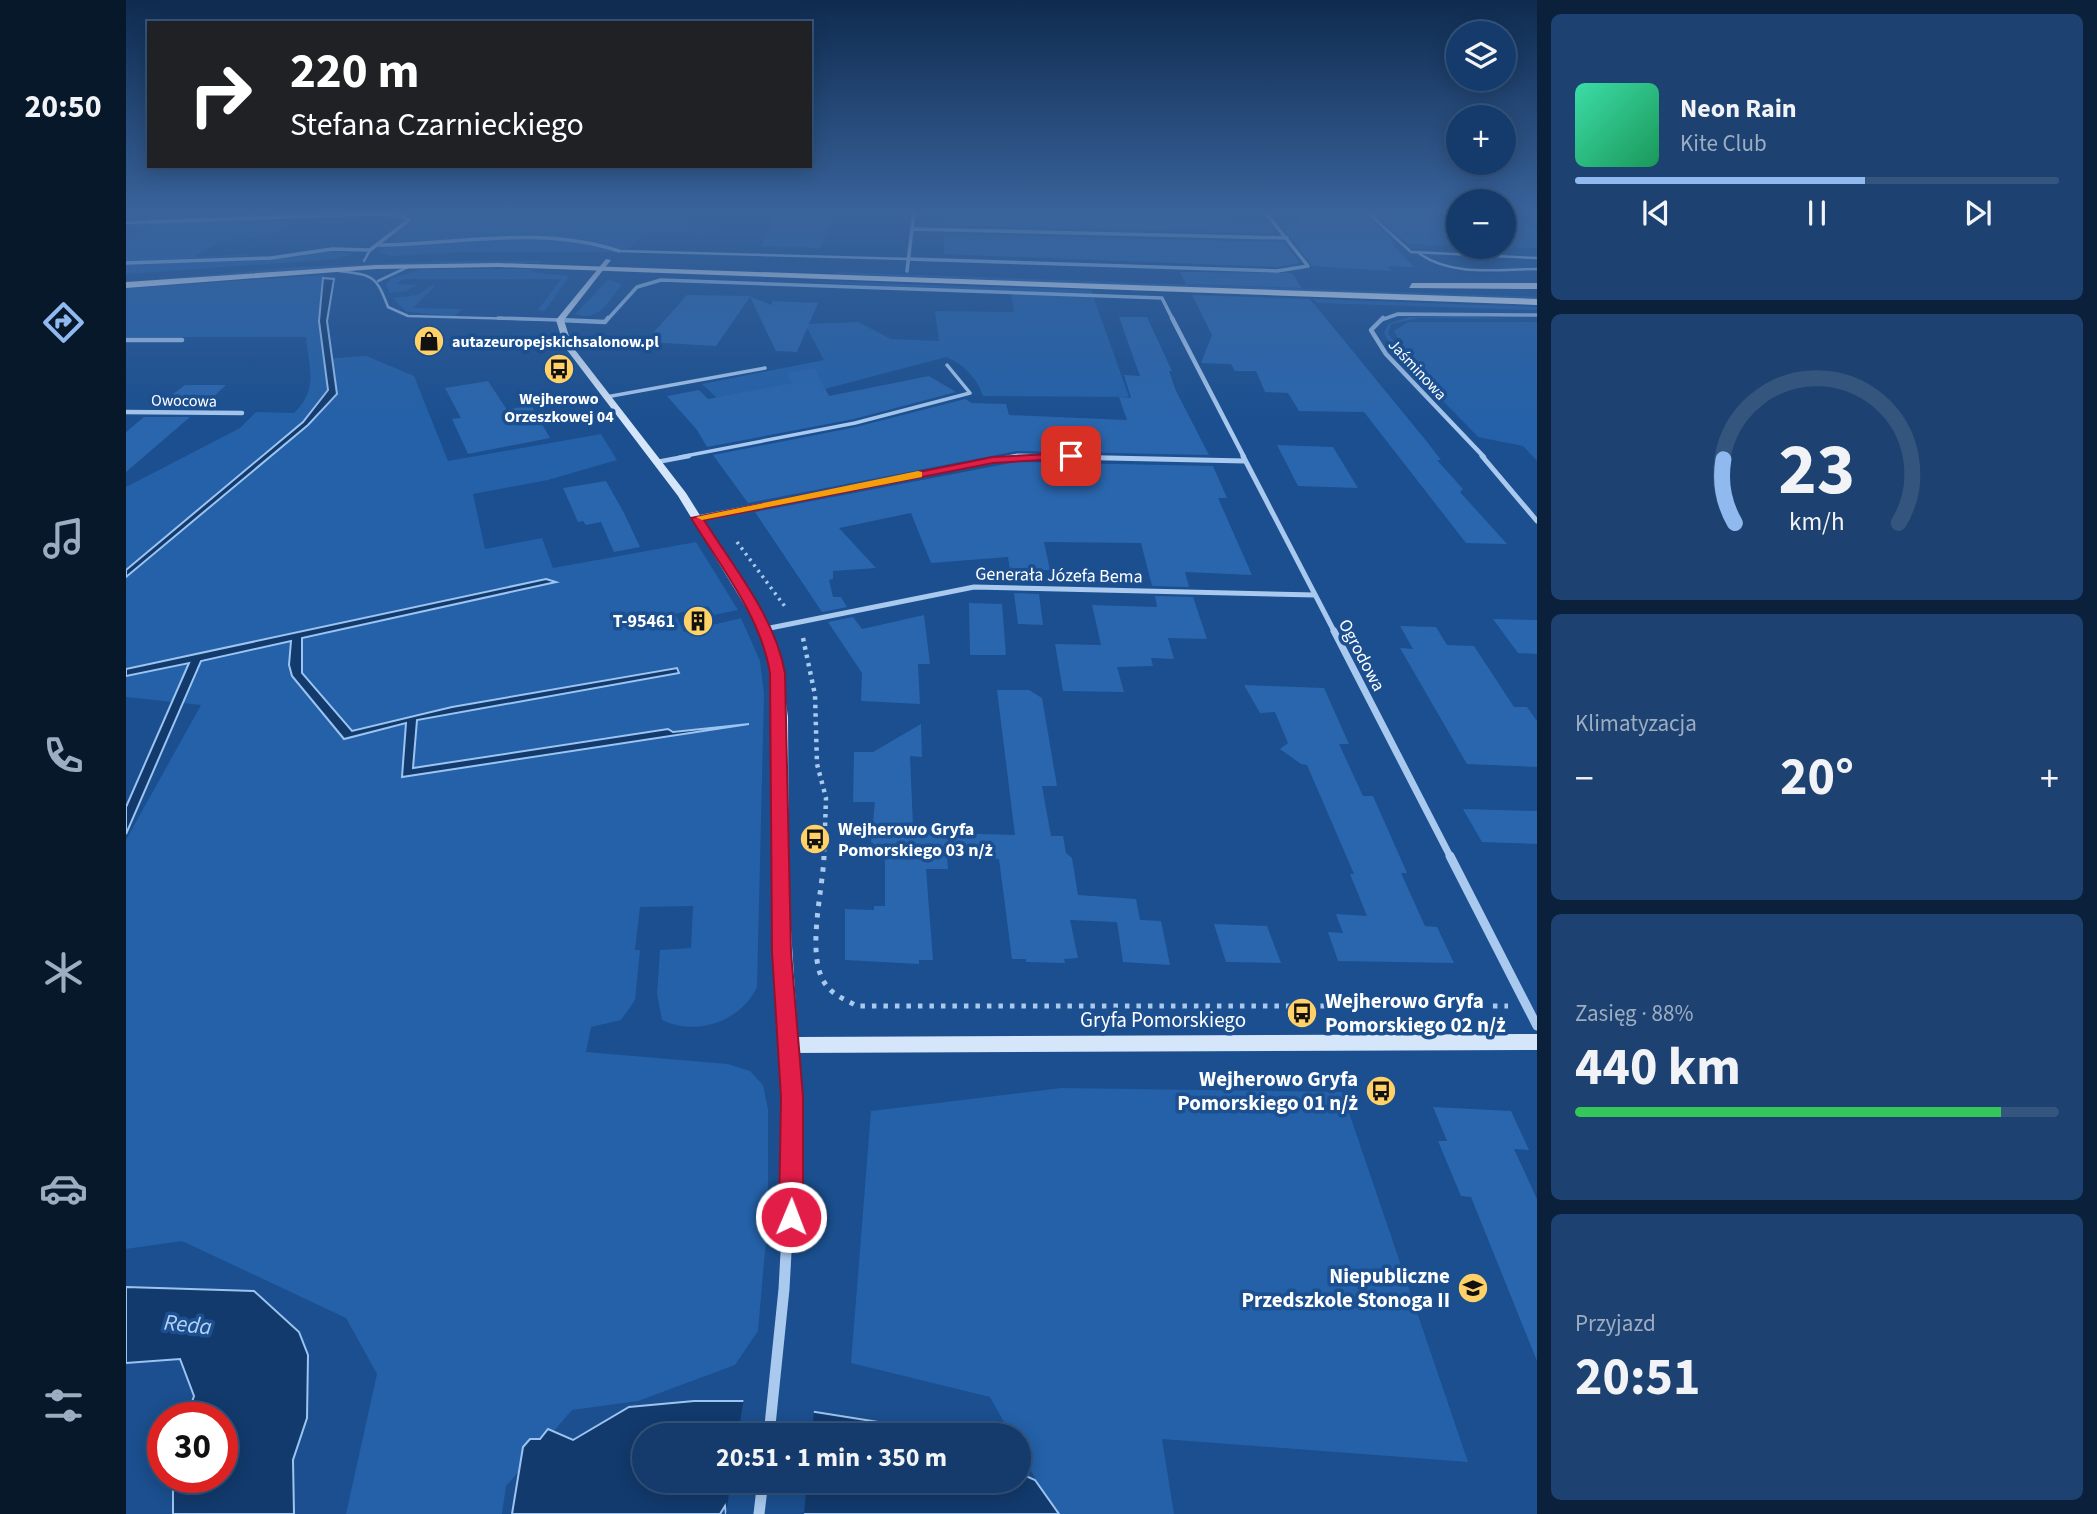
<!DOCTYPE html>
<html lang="pl">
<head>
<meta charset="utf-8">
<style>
	body { margin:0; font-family:"Source Sans 3",sans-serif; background:#1d4271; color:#f1f3f6; height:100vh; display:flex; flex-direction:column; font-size:26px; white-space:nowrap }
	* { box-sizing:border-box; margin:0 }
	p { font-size:23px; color:#9dadc1 }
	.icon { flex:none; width:38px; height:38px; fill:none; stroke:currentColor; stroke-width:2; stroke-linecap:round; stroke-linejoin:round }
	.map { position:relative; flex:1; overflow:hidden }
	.panel { display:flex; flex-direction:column; gap:14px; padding:14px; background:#0b203b; width:560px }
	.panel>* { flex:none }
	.hud { position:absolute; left:21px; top:21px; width:665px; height:147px; border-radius:0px; box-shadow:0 4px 18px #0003,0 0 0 2px #33557e; background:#202124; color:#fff; overflow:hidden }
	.tools { position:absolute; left:1320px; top:21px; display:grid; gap:14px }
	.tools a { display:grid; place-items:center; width:70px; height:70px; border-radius:50%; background:#143b6b; box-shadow:0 4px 18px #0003,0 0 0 2px #33557e; font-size:35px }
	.speed { position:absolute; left:21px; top:1402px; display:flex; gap:14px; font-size:35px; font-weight:700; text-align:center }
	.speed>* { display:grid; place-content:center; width:91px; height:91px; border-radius:50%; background:#143b6b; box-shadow:0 4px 18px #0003,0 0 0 2px #33557e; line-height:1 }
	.speed .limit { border:10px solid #d22; background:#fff; color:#111 }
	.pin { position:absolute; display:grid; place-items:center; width:60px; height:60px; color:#fff; margin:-30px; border-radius:14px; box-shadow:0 4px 10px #0006 }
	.me { position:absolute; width:77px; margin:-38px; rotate:1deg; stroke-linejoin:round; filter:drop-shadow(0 0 5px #0008) }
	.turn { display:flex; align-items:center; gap:24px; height:147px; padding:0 28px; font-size:32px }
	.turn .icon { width:91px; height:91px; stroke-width:2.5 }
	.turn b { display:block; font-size:49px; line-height:60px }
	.big { font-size:52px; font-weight:700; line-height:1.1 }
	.panel .tile { flex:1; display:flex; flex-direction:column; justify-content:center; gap:10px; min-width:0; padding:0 24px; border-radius:10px; background:#1d4271 }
	.panel .dial { align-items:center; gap:0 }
	.dial svg { height:182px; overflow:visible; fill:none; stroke:#33557e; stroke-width:7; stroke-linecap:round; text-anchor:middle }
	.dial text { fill:#f1f3f6; stroke:none }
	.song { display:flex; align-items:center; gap:21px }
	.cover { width:84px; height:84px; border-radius:10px; background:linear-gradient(135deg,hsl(160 70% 55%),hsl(150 70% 35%)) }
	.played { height:7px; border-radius:4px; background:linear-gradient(90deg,#90b9f0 60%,#33557e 60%) }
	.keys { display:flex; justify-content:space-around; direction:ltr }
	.heat { display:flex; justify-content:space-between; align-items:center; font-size:38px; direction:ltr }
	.charge { height:10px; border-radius:5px; background:linear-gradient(90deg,#34c759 88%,#33557e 0) }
	.trip { position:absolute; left:506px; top:1423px; width:399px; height:70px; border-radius:35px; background:#143b6b; box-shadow:0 4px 18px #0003,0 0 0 2px #33557e; font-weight:700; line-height:70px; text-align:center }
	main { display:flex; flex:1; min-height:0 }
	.tab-bar { display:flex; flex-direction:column; width:126px; justify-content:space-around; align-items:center; background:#08182b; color:#9dadc1 }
	.tab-bar .icon { width:49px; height:49px }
	.tab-bar .selected { color:#90b9f0 }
	.tab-bar b { font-size:32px; color:#f1f3f6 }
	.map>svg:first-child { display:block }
	.green { fill:#2461a8 }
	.water { fill:#123a6d; stroke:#9cc4f0; stroke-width:2 }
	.pier { fill:#1b4f8f }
	.building { fill:#2a66ad }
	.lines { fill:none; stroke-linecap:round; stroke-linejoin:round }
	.path-far2 { stroke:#a9c9ee; stroke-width:3.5; stroke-dasharray:2.5 4.5; stroke-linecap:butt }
	.path-far1 { stroke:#a9c9ee; stroke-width:4.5; stroke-dasharray:3.5 5; stroke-linecap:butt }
	.path { stroke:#a9c9ee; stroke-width:5; stroke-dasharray:4.5 7; stroke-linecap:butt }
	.lane-far2 { stroke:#a9c9ee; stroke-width:2.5 }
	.lane-far1 { stroke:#a9c9ee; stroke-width:3.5 }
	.lane { stroke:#a9c9ee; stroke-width:4.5 }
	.street-far5 { stroke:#a9c9ee; stroke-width:3.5 }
	.street-far4 { stroke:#a9c9ee; stroke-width:4.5 }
	.street-far3 { stroke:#a9c9ee; stroke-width:5 }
	.street-far2 { stroke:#a9c9ee; stroke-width:7 }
	.street-far1 { stroke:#a9c9ee; stroke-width:9 }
	.street { stroke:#a9c9ee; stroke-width:11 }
	.secondary { fill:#d6e6fa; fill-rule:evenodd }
	.primary { fill:#f0f6ff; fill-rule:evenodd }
	.route { fill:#e11d48; stroke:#92132f; stroke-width:2 }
	.slow { fill:#f59e0b }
	.labels { text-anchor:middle; stroke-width:7; stroke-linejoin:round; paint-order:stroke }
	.far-poi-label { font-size:16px; font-weight:bold; fill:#fff; stroke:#1b4f8f; text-anchor:start }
	.far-street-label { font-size:16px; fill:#fff; stroke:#1b4f8f }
	.street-label { font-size:18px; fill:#fff; stroke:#1b4f8f }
	.poi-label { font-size:18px; font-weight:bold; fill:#fff; stroke:#1b4f8f; text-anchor:end }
	.near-poi-label { font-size:21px; font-weight:bold; fill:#fff; stroke:#1b4f8f; text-anchor:end }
	.near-street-label { font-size:21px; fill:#fff; stroke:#1b4f8f }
	.near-water-label { font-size:23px; font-style:italic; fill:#b5d3f5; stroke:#1b4f8f }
</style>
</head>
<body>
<main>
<nav class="tab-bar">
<b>20:50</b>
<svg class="icon selected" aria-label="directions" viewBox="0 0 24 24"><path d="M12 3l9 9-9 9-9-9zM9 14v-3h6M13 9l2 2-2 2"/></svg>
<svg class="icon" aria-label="music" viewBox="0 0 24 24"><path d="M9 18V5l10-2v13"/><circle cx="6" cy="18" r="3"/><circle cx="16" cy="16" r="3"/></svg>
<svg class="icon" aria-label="phone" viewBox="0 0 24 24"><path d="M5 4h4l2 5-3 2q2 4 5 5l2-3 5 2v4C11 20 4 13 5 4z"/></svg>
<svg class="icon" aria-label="climate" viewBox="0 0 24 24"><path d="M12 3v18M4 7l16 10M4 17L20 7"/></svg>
<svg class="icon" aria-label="car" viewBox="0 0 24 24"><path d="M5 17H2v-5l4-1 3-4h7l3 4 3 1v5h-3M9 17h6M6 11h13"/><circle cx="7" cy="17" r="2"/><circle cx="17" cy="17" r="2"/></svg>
<svg class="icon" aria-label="filters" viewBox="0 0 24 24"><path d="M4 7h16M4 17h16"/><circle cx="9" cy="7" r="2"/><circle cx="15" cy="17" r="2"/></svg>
</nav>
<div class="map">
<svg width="1411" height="1514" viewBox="0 0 1411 1514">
	<rect width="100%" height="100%" fill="#1b4f8f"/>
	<g class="green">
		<path d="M60,212h486l15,7 -3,4 37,8c-28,13 -69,-16 -93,19l-45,-11 -78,-3 -114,7 21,-23 -2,-4 -39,-2 -192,5z"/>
		<polygon points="168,220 147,237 95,240 68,257 124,254 118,256 0,262 0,239 22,227 0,225 67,221"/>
		<polygon points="415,239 453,241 501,252 334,252 266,256 251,252 258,248 353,240"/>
		<polygon points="203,251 230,254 211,259 0,274 0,263 122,259"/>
		<polygon points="324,261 416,261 413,263 233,266 0,282 173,267"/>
		<polygon points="298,269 407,269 405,272 443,276 419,311 412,310 435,279 276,279 271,284 291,285 280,291 264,293 260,285 265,278"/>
		<polygon points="711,272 1411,297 1411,300 711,274"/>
		<path d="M198,275l-6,45 6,39 42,-3 48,20 34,85 153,-27 16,26 -69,20 -75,14 12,55 57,-11 11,30 143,-26 42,68 -24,5 -6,-9 -33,8 9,18 57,-14 19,43 4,33 -7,293c-16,34 -60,50 -95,33l-5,-26 3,-44 31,-2 2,-42 -53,1 -5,43h5l-5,50 -14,20 -30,7 -5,25 142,12 22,7 13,14 5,24v108l-10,114 -23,34 -97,36 -66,9 -66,76 -4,28h-156l31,-140 -31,-56 -164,-77 -56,8v-409l75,-135 -75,-8v-210l114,-59 16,-16 38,1c25,-24 15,-45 12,-76h-180v-49z"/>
		<path d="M482,280l14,4c-13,17 -23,39 -47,30z"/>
		<path d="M684,281l281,9 38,107 -146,-1c-6,-18 -19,-32 -37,-39l-213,56 -31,-29 122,-24 -19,-36 53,-2 33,17 48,2 -4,-30 79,1 -3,-18z"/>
		<polygon points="307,285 310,285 287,308 335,309 329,316 281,312 266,298 291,295"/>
		<polygon points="1187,299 1411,307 1411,310 1192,303"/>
		<polygon points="1330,316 1383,319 1294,318 1265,324 1262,333 1276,354 1281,355 1268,331 1282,322 1411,322 1411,461 1397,446 1352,437 1267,349 1258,333 1262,324 1283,317"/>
		<polygon points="936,1088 1216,1092 1342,1462 1036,1439 1048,1514 929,1514 893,1449 892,1435 885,1435 864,1397 725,1363 745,1111"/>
	</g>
	<g class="water">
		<polygon points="197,278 208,279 201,321 211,394 182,425 0,577 0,570 177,422 202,390 193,321"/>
		<polygon points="420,579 430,582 176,638 176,673 226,731 326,707 551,668 553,673 291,720 287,768 542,729 547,732 623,724 276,777 280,723 218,739 166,676 163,665 165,641 75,661 0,834 0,807 63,663 0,676 0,669"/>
		<polygon points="0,1287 128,1291 173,1332 182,1355 181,1418 167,1460 168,1514 47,1514 47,1477 96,1477 96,1418 61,1417 68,1396 54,1359 0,1363"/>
		<polygon points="568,1401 621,1401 834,1435 518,1435 518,1480 892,1480 893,1473 909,1480 933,1514 600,1514 599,1506 594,1514 386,1514 397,1447 404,1439 414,1439 422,1429 447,1440 503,1407"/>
	</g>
	<g class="pier">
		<polygon points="618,1397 688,1409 686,1435 612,1435"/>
		<polygon points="605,1481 681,1481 678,1514 600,1514"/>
	</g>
	<g class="building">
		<polygon points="651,212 707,214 695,248 635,246"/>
		<polygon points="818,212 1100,212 1107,224 1144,225 1150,233 818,225"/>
		<polygon points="1377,212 1384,212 1411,231 1411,248 1377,247"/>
		<polygon points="1166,213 1237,213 1270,244 1266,244 1288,267 1261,266 1266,271 1186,266 1155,225 1177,226"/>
		<polygon points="1248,213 1332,215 1332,246 1282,244"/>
		<polygon points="818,234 1158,242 1174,263 1151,267 818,254"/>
		<polygon points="1054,272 1166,273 1176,288 1060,284"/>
		<polygon points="561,295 623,296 645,305 647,301 692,303 671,352 650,351 624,297 590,346 519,342"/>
		<polygon points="1066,295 1184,299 1302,443 1315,460 1311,460 1337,489 1334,492 1381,544 1340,543 1238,412 1173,411 1162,393 1139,392 1130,371 1109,371 1105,364 1075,363 1086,335"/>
		<polygon points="993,317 1021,317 1046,371 1043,371 1050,391 1083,455 891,451 622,503 587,455 730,427 839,399 846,403 880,404 883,415 1001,420 993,397 1005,398 998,375 1014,376"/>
		<polygon points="688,368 703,396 803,376 830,392 728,419 581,447 571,430 541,396 573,390 582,399 666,383 661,373"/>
		<polygon points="362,381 381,410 405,405 424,438 342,454 326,419 335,418 319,388"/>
		<polygon points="59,385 100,385 75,408 30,407"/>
		<polygon points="18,417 64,417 0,472 0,432"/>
		<polygon points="1151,445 1207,447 1232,488 1172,486"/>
		<polygon points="890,462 1087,466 1101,498 1092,498 1126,575 1059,572 1063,587 1026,586 1015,543 918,542 924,570 910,570 912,583 886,583 882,557 805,563 785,513 713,528 750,568 707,571 707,579 703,580 707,597 715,597 721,607 696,612 629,512"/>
		<polygon points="480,481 498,513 514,547 488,552 475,522 460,525 457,521 452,522 437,488"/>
		<polygon points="888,593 913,594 917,625 892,624"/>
		<polygon points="1029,596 1067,597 1081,639 1042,638 1048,659 1025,658 1027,666 991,667 998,692 937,691 929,644 975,645 966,605 1031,607"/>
		<polygon points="843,603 876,604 880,655 844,655"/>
		<polygon points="798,615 804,664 792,664 794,704 735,701 736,673 702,622 727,617 736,629"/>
		<polygon points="1367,619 1411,620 1411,654 1392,653"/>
		<polygon points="1274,626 1310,627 1321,645 1348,646 1388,707 1401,707 1411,721 1411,767 1341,764 1274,648 1287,649"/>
		<polygon points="1118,685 1198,688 1223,744 1213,744 1237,796 1247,796 1281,873 1275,873 1299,926 1311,927 1328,963 1212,961 1202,932 1217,933 1210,914 1241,916 1224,874 1228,874 1181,765 1175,764 1154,749 1162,743 1149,712 1134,713"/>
		<polygon points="871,690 903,690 916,698 931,786 916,786 925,836 937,836 940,853 946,858 952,895 1010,899 1014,920 1035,921 1044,965 997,962 991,922 944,920 952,958 938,959 939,963 900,962 900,959 886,959 873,859 821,857 822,869 800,869 807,960 793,960 793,964 719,960 719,909 748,910 748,906 759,906 759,852 745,842 749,802 727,802 728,752 747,752 795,724 796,757 784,756 787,825 819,826 819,833 889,835"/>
		<polygon points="1337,809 1411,811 1411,844 1356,842"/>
		<polygon points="1088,924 1141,926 1155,963 1100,962"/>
		<polygon points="1307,1107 1385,1111 1403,1150 1388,1149 1411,1199 1411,1361 1345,1197 1335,1196 1312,1141 1321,1141"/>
	</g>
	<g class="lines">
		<polyline class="path-far2" points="611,542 660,608"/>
		<polyline class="path-far1" points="677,638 689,695 691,764 700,798 698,858"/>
		<path class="path" d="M698,856c-1,34 -19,101 2,129 7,10 20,15 31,21h651"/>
		<g class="lane-far2">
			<polyline points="1241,212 1285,252 1411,258"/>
			<polyline points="0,223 22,222"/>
			<polyline points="493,251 782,259"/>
			<path d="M1294,254c33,23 79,15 117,15"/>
			<polyline points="238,261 244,250"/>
			<path d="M213,271c34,4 37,4 49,36l20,9 152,4"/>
			<polyline points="252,281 284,266"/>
		</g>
		<g class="lane-far1">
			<polyline points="372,318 434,320"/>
			<polyline points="480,397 639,368"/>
			<polyline points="554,457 729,423 844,393 821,365"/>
		</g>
		<polyline class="lane" points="531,462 563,456"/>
		<g class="street-far5">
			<polyline points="786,229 1161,238"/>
			<path d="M253,245c81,-1 161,-20 240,6"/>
			<polyline points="782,259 1151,271 1182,266 1139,212"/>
			<polyline points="0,263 145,258 206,249 244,250 283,220 272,215 244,214 22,222"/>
			<polyline points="781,271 788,212"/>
			<polyline points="481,320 511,287 535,280 1036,298 1047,320"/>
			<polyline points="1255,320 1272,314 1411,315"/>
		</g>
		<g class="street-far4">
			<polyline points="1046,318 1118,457"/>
			<polyline points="1257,318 1245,330 1260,354 1358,457"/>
			<polyline points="434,320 479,322 482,318"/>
			<polyline points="0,340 56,340"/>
			<polyline points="0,412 116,413"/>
			<polyline points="885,457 957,457"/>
		</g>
		<g class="street-far3">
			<polyline points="1117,456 1209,633"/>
			<polyline points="1356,456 1411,521"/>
			<polyline points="571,518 892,456 1119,461"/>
			<polyline points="639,629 848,587 1189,595"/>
		</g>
		<polyline class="street-far2" points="1208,631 1325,858"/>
		<g class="street-far1">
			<polyline points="1324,856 1411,1026"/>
			<polyline points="663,1045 666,1146"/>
		</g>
		<g class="street">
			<polyline points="643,1435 658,1289 666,1144"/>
			<polyline points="633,1514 637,1480"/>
		</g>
		<polygon class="secondary" points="480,259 485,260 438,320 446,346 560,493 645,629 653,655 662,717 663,900 672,1037 1411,1034 1411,1050 663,1053 657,1051 654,1045 647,900 649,717 641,655 633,629 552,496 438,346 430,320"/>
		<g class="primary">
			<polygon points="373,263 1411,299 1411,305 373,267 250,269 0,288 0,282 250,265"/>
			<polygon points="1286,283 1411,283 1411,289 1283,288"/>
		</g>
	</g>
	<linearGradient id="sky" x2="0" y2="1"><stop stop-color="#0f2b4f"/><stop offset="0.5" stop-color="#39639b"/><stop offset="1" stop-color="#39639b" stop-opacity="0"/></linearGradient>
	<rect width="1411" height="424" fill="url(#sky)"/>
	<path class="route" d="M945,453l6,3 -2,2 -82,5 -289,57c30,48 71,97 81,153l6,279 12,145v120l-4,8 -8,4 -9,-4 -3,-8 2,-120 -9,-145 -2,-279c-9,-56 -49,-106 -79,-155l302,-61z"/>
	<polygon class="slow" points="792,471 796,472 796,477 576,520 570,517"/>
	<defs>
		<g id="shop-disc" transform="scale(1.575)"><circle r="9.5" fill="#ffd166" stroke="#1b4f8f"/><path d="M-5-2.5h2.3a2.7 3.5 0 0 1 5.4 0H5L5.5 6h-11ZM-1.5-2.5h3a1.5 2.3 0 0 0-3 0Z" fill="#111"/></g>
		<g id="bus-disc" transform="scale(1.575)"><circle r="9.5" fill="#ffd166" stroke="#1b4f8f"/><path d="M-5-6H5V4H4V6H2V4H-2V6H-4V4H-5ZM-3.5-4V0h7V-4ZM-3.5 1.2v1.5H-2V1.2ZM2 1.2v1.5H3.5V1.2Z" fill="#111"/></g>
		<g id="building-disc" transform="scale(1.575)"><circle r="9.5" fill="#ffd166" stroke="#1b4f8f"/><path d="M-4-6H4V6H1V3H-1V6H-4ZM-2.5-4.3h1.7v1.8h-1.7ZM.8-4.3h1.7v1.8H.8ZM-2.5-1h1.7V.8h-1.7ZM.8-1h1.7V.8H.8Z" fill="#111"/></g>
		<g id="school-disc" transform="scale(1.575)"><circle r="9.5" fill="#ffd166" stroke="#1b4f8f"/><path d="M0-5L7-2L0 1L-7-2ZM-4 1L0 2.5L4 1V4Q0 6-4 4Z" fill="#111"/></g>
	</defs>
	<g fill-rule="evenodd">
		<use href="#shop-disc" x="303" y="341"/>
		<use href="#bus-disc" x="433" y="369"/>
		<use href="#building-disc" x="572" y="621"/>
		<use href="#bus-disc" x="689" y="839"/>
		<use href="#bus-disc" x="1176" y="1013"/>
		<use href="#bus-disc" x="1255" y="1091"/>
		<use href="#school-disc" x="1347" y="1288"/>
	</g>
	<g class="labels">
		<g class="far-poi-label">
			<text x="326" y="347">autazeuropejskichsalonow.pl</text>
			<text x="433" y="404" text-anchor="middle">Wejherowo<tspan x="433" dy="18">Orzeszkowej 04</tspan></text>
		</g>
		<g class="far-street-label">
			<text transform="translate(1292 369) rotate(47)" y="6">Jaśminowa</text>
			<text transform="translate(58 400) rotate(1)" y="6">Owocowa</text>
		</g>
		<g class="street-label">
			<text transform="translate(933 575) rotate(1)" y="6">Generała Józefa Bema</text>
			<text transform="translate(1236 655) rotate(62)" y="6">Ogrodowa</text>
		</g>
		<g class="poi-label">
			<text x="549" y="627">T-95461</text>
			<text x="712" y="835" text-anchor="start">Wejherowo Gryfa<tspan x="712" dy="21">Pomorskiego 03 n/ż</tspan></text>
		</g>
		<g class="near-poi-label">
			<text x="1199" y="1008" text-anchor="start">Wejherowo Gryfa<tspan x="1199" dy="24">Pomorskiego 02 n/ż</tspan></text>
			<text x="1232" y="1086">Wejherowo Gryfa<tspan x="1232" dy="24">Pomorskiego 01 n/ż</tspan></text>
			<text x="1324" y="1283">Niepubliczne<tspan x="1324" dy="24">Przedszkole Stonoga II</tspan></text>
		</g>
		<g class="near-street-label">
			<text x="1037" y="1027">Gryfa Pomorskiego</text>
		</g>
		<g class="near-water-label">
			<text transform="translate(62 1324) rotate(6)" y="8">Reda</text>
		</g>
	</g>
</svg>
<div class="tools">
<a><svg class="icon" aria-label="layers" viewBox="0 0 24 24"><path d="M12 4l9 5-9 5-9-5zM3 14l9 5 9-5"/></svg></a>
<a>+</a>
<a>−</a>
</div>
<div class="speed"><div class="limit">30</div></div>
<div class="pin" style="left:945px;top:456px;background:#d93025"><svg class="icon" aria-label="arrive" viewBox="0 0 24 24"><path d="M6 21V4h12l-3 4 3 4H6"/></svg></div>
<svg class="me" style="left:665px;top:1217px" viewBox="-20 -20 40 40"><circle r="17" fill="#e11d48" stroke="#fff" stroke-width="3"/><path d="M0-11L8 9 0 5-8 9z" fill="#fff"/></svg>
<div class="trip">20:51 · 1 min · 350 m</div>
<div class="hud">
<div class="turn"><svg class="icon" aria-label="right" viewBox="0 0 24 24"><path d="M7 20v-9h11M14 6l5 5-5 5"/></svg><div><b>220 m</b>Stefana Czarnieckiego</div></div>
</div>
</div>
<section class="panel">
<div class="tile">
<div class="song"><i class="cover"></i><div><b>Neon Rain</b><p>Kite Club</p></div></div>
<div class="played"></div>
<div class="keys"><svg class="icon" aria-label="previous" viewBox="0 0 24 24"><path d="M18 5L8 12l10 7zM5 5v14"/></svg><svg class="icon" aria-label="pause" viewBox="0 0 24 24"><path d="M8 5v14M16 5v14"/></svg><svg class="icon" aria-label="next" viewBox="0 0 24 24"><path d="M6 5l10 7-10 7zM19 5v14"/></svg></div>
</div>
<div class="tile dial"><svg viewBox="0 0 100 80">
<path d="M14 69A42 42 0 1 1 86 69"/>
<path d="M14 69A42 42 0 0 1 9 41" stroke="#90b9f0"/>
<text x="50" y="56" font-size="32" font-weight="700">23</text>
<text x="50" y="72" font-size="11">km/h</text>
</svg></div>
<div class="tile"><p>Klimatyzacja</p>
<div class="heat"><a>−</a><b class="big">20°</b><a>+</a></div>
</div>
<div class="tile"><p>Zasięg · 88%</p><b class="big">440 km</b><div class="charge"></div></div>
<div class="tile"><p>Przyjazd</p><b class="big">20:51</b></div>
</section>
</main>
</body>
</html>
